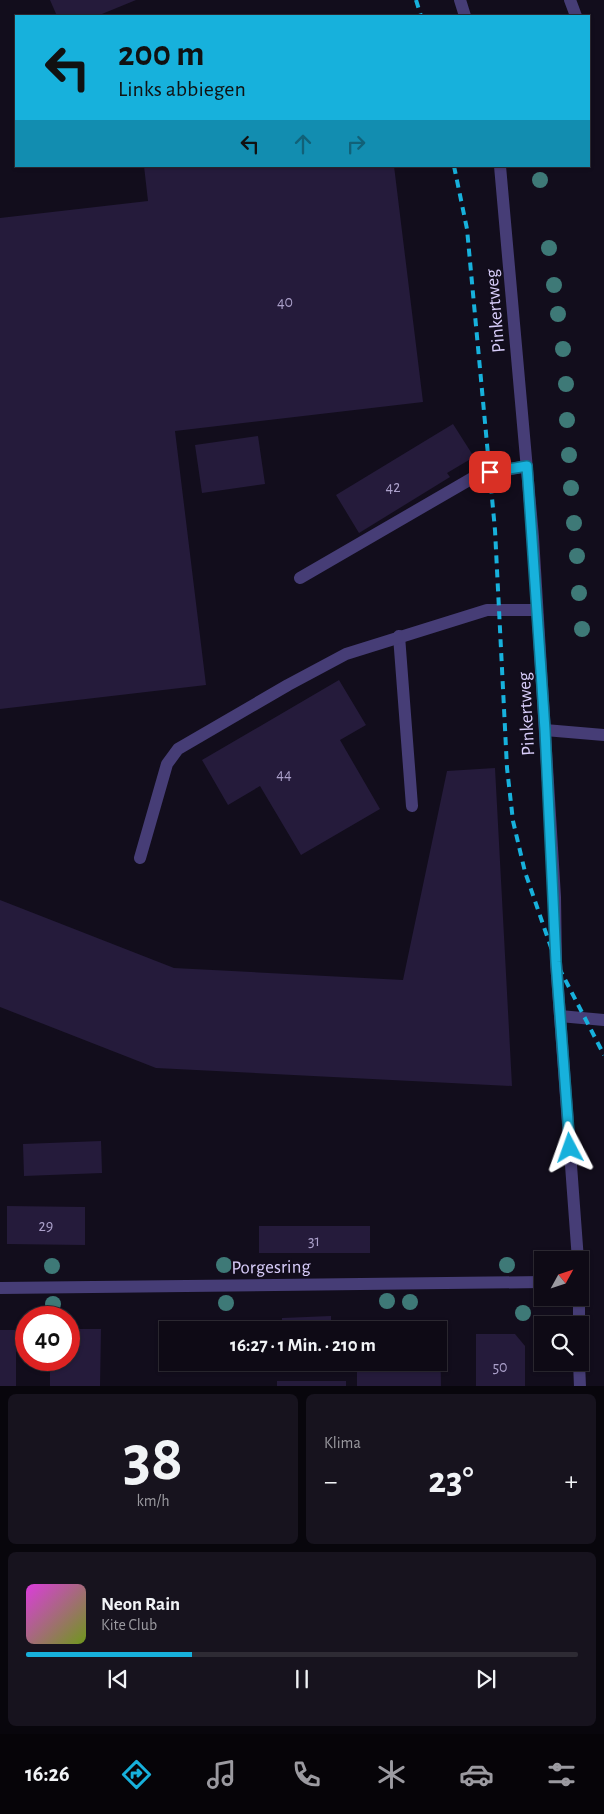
<!DOCTYPE html>
<html lang="de">
<head>
<meta charset="utf-8">
<style>
	body { margin:0; font-family:"Alegreya Sans",sans-serif; background:#17131e; color:#f1f3f6; height:100vh; display:flex; flex-direction:column; font-size:19px; white-space:nowrap }
	* { box-sizing:border-box; margin:0 }
	p { font-size:16px; color:#9b9aa0 }
	.icon { flex:none; width:28px; height:28px; fill:none; stroke:currentColor; stroke-width:2; stroke-linecap:round; stroke-linejoin:round }
	.map { position:relative; height:1386px; overflow:hidden }
	.drawer { display:flex; flex-direction:column; gap:8px; padding:8px; background:#08060c; flex:1 }
	.drawer>* { flex:none }
	.hud { position:absolute; left:15px; top:15px; width:575px; height:152px; border-radius:0px; box-shadow:0 1px 4px #0004,0 0 0 1px #2e2b34; background:#17b1dc; color:#111; overflow:hidden }
	.needle { width:32px; rotate:50deg }
	.controls { position:absolute; left:534px; top:1251px; display:grid; gap:10px }
	.controls a { display:grid; place-items:center; width:55px; height:55px; border-radius:0px; background:#0e0a15; box-shadow:0 1px 4px #0004,0 0 0 1px #2e2b34; font-size:25px }
	.speed { position:absolute; left:15px; top:1306px; display:flex; gap:10px; font-size:25px; font-weight:700; text-align:center }
	.speed>* { display:grid; place-content:center; width:65px; height:65px; border-radius:50%; background:#0e0a15; box-shadow:0 1px 4px #0004,0 0 0 1px #2e2b34; line-height:1 }
	.speed .limit { border:8px solid #d22; background:#fff; color:#111 }
	.pin { position:absolute; display:grid; place-items:center; width:42px; height:42px; color:#fff; margin:-21px; border-radius:10px; box-shadow:0 2px 8px #0006 }
	.me { position:absolute; width:55px; margin:-28px; rotate:356deg; stroke-linejoin:round; filter:drop-shadow(0 0 4px #0008) }
	.turn { display:flex; align-items:center; gap:18px; height:105px; padding:0 20px; font-size:22px }
	.turn .icon { width:65px; height:65px; stroke-width:2.5 }
	.turn b { display:block; font-size:35px; line-height:42px }
	.lanes { display:flex; align-items:center; height:48px; padding:0 20px; background:#0003; justify-content:center; gap:25px; direction:ltr }
	.lanes .off { opacity:.35 }
	.big { font-size:38px; font-weight:700; line-height:1.1 }
	.drawer .card { flex:1; display:flex; flex-direction:column; justify-content:center; gap:8px; min-width:0; padding:0 18px; border-radius:8px; background:#17131e }
	.drawer .dial { align-items:center; gap:0 }
	.dial b { font-size:65px; line-height:1 }
	.song { display:flex; align-items:center; gap:15px }
	.cover { width:60px; height:60px; border-radius:8px; background:linear-gradient(135deg,hsl(300 70% 55%),hsl(80 70% 35%)) }
	.played { height:5px; border-radius:2px; background:linear-gradient(90deg,#17b1dc 30%,#2e2b34 30%) }
	.keys { display:flex; justify-content:space-around; direction:ltr }
	.heat { display:flex; justify-content:space-between; align-items:center; font-size:28px; direction:ltr }
	.drawer .tiles { flex:1; display:grid; gap:8px; grid-template-columns:1fr 1fr }
	.card:last-child { grid-column:span 2 }
	.trip { position:absolute; left:159px; top:1321px; width:288px; height:50px; border-radius:0px; background:#0e0a15; box-shadow:0 1px 4px #0004,0 0 0 1px #2e2b34; font-weight:700; line-height:50px; text-align:center }
	.menu { display:flex; height:80px; justify-content:space-around; align-items:center; background:#060408; color:#9b9aa0 }
	.menu .icon { width:35px; height:35px }
	.menu .active { color:#17b1dc }
	.menu b { font-size:22px; color:#f1f3f6 }
	.map>svg:first-child { display:block }
	.building { fill:#251b3b }
	.lines { fill:none; stroke-linecap:round; stroke-linejoin:round }
	.minor { stroke:#463d76; stroke-width:12 }
	.rail { stroke:#17b1dc; stroke-width:4; stroke-dasharray:8 6; stroke-linecap:butt }
	.tree { fill:#3e7977 }
	.route-casing { stroke:#0f738f; stroke-width:12 }
	.route { stroke:#17b1dc; stroke-width:9 }
	.labels { text-anchor:middle; stroke-width:4; stroke-linejoin:round; paint-order:stroke }
	.number-label { font-size:16px; fill:#aba0ca }
	.street-label { font-size:19px; fill:#d8cdfa; stroke:#120d1c }
</style>
</head>
<body>
<div class="map">
<svg width="604" height="1387" viewBox="0 0 604 1387">
	<rect width="100%" height="100%" fill="#120d1c"/>
	<g class="building">
		<polygon points="50,0 136,0 97,16 57,16"/>
		<polygon points="144,166 394,166 423,402 175,431 206,685 0,709 0,218 148,201"/>
		<polygon points="453,424 474,457 447,473 450,477 359,533 336,495"/>
		<polygon points="258,436 265,484 202,493 195,445"/>
		<polygon points="339,680 366,725 340,740 380,809 301,855 260,786 228,805 202,760"/>
		<polygon points="495,768 512,1086 156,1068 0,1007 0,900 174,968 403,980 447,771"/>
		<polygon points="101,1141 102,1173 24,1176 23,1144"/>
		<polygon points="7,1206 85,1207 85,1245 7,1244"/>
		<rect x="259" y="1226" width="111" height="27"/>
		<polygon points="331,1316 331,1330 282,1330 282,1318"/>
		<polygon points="69,1329 101,1329 100,1387 50,1387 50,1360 69,1360"/>
		<rect x="0" y="1330" width="16" height="57"/>
		<polygon points="438,1332 440,1332 441,1387 357,1387 357,1362 438,1362"/>
		<polygon points="476,1334 515,1334 525,1346 525,1387 476,1387"/>
		<rect x="277" y="1381" width="69" height="6"/>
	</g>
	<g class="lines">
		<g class="minor">
			<polyline points="460,0 465,16"/>
			<polyline points="570,0 576,16"/>
			<polyline points="500,166 533,537 555,897 556,962 578,1260"/>
			<polyline points="300,578 476,476 527,466"/>
			<polyline points="399,636 412,806"/>
			<polyline points="545,730 604,735"/>
			<polyline points="140,858 167,764 178,749 288,685 346,654 487,610 537,610"/>
			<polyline points="560,1016 604,1020"/>
			<polyline points="0,1288 542,1282"/>
			<polyline points="579,1298 579,1325"/>
			<polyline points="579,1362 580,1387"/>
		</g>
		<g class="rail">
			<polyline points="416,0 421,16"/>
			<polyline points="454,166 467,229 495,530 507,768 513,821 525,872 556,962 604,1055"/>
		</g>
	</g>
	<g class="tree">
		<circle cx="540" cy="180" r="8"/>
		<circle cx="549" cy="248" r="8"/>
		<circle cx="554" cy="285" r="8"/>
		<circle cx="558" cy="314" r="8"/>
		<circle cx="563" cy="349" r="8"/>
		<circle cx="566" cy="384" r="8"/>
		<circle cx="567" cy="420" r="8"/>
		<circle cx="569" cy="455" r="8"/>
		<circle cx="571" cy="488" r="8"/>
		<circle cx="574" cy="523" r="8"/>
		<circle cx="577" cy="556" r="8"/>
		<circle cx="579" cy="593" r="8"/>
		<circle cx="582" cy="629" r="8"/>
		<circle cx="224" cy="1265" r="8"/>
		<circle cx="507" cy="1265" r="8"/>
		<circle cx="52" cy="1266" r="8"/>
		<circle cx="387" cy="1301" r="8"/>
		<circle cx="410" cy="1302" r="8"/>
		<circle cx="226" cy="1303" r="8"/>
		<circle cx="53" cy="1304" r="8"/>
		<circle cx="523" cy="1313" r="8"/>
	</g>
	<g class="lines">
		<g class="route-casing">
			<polyline id="route" points="490,472 527,466 545,730 556,962 570,1148"/>
		</g>
		<use href="#route" class="route"/>
	</g>
	<g class="labels">
		<g class="number-label">
			<text x="285" y="307">40</text>
			<text x="393" y="492">42</text>
			<text x="284" y="779">44</text>
			<text x="46" y="1231">29</text>
			<text x="314" y="1246">31</text>
			<text x="500" y="1372">50</text>
		</g>
		<g class="street-label">
			<text transform="translate(494 311) rotate(-95)" y="7">Pinkertweg</text>
			<text transform="translate(525 714) rotate(-93)" y="7">Pinkertweg</text>
			<text transform="translate(271 1266) rotate(-1)" y="7">Porgesring</text>
		</g>
	</g>
</svg>
<div class="controls">
<a><svg class="needle" viewBox="-14 -14 28 28"><path d="M0-13l5 13h-10z" fill="#e53935"/><path d="M0 13l5-13h-10z" fill="#9b9aa0"/></svg></a>
<a><svg class="icon" aria-label="search" viewBox="0 0 24 24"><circle cx="10" cy="10" r="6"/><path d="M15 15l6 6"/></svg></a>
</div>
<div class="speed"><div class="limit">40</div></div>
<div class="pin" style="left:490px;top:472px;background:#d93025"><svg class="icon" aria-label="arrive" viewBox="0 0 24 24"><path d="M6 21V4h12l-3 4 3 4H6"/></svg></div>
<svg class="me" style="left:570px;top:1148px" viewBox="-20 -20 40 40"><path d="M0-17L14 15 0 8-14 15z" fill="#17b1dc" stroke="#fff" stroke-width="4"/></svg>
<div class="trip">16:27 · 1 Min. · 210 m</div>
<div class="hud">
<div class="turn"><svg class="icon" aria-label="left" viewBox="0 0 24 24"><path d="M17 20v-9H6M10 6l-5 5 5 5"/></svg><div><b>200 m</b>Links abbiegen</div></div>
<div class="lanes"><svg class="icon" aria-label="left" viewBox="0 0 24 24"><path d="M17 20v-9H6M10 6l-5 5 5 5"/></svg><svg class="icon off" aria-label="ahead" viewBox="0 0 24 24"><path d="M12 20V5M6 11l6-6 6 6"/></svg><svg class="icon off" aria-label="right" viewBox="0 0 24 24"><path d="M7 20v-9h11M14 6l5 5-5 5"/></svg></div>
</div>
</div>
<section class="drawer">
<div class="tiles">
<div class="card dial"><b>38</b><p>km/h</p></div>
<div class="card"><p>Klima</p>
<div class="heat"><a>−</a><b class="big">23°</b><a>+</a></div>
</div>
<div class="card">
<div class="song"><i class="cover"></i><div><b>Neon Rain</b><p>Kite Club</p></div></div>
<div class="played"></div>
<div class="keys"><svg class="icon" aria-label="previous" viewBox="0 0 24 24"><path d="M18 5L8 12l10 7zM5 5v14"/></svg><svg class="icon" aria-label="pause" viewBox="0 0 24 24"><path d="M8 5v14M16 5v14"/></svg><svg class="icon" aria-label="next" viewBox="0 0 24 24"><path d="M6 5l10 7-10 7zM19 5v14"/></svg></div>
</div>
</div>
</section>
<nav class="menu">
<b>16:26</b>
<svg class="icon active" aria-label="directions" viewBox="0 0 24 24"><path d="M12 3l9 9-9 9-9-9zM9 14v-3h6M13 9l2 2-2 2"/></svg>
<svg class="icon" aria-label="music" viewBox="0 0 24 24"><path d="M9 18V5l10-2v13"/><circle cx="6" cy="18" r="3"/><circle cx="16" cy="16" r="3"/></svg>
<svg class="icon" aria-label="phone" viewBox="0 0 24 24"><path d="M5 4h4l2 5-3 2q2 4 5 5l2-3 5 2v4C11 20 4 13 5 4z"/></svg>
<svg class="icon" aria-label="climate" viewBox="0 0 24 24"><path d="M12 3v18M4 7l16 10M4 17L20 7"/></svg>
<svg class="icon" aria-label="car" viewBox="0 0 24 24"><path d="M5 17H2v-5l4-1 3-4h7l3 4 3 1v5h-3M9 17h6M6 11h13"/><circle cx="7" cy="17" r="2"/><circle cx="17" cy="17" r="2"/></svg>
<svg class="icon" aria-label="filters" viewBox="0 0 24 24"><path d="M4 7h16M4 17h16"/><circle cx="9" cy="7" r="2"/><circle cx="15" cy="17" r="2"/></svg>
</nav>
</body>
</html>
